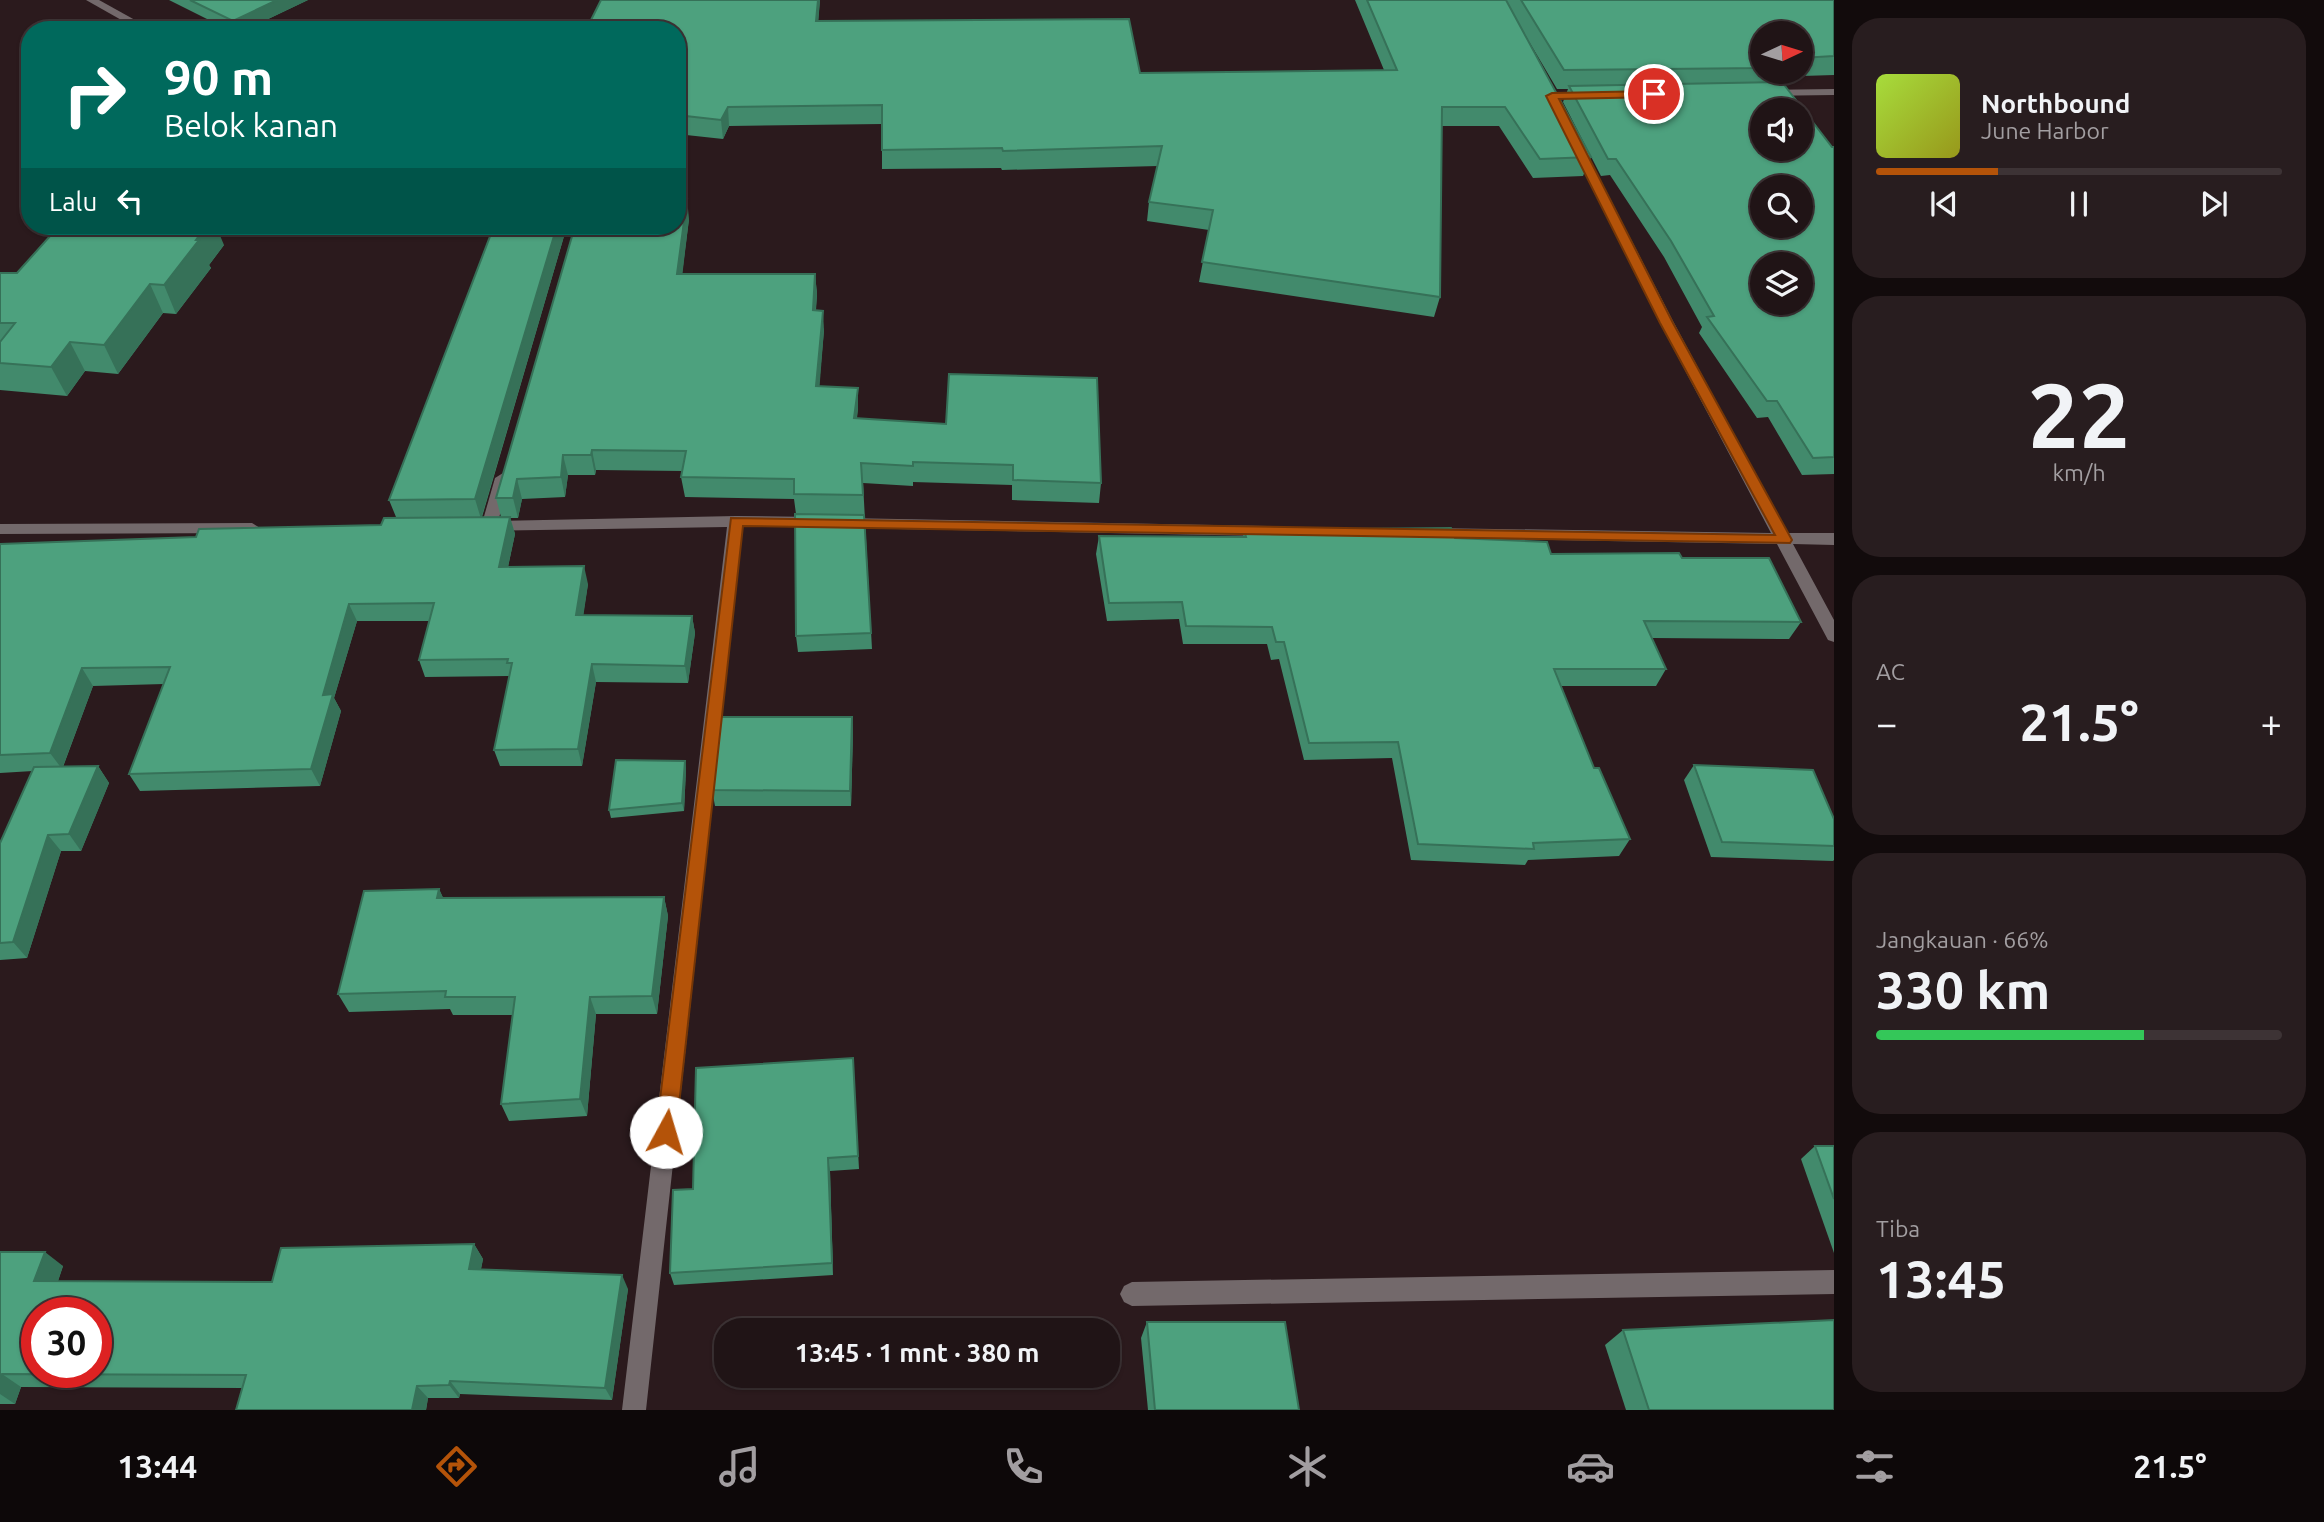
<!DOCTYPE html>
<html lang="id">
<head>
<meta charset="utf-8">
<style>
	body { margin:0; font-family:Ubuntu,sans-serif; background:#281d1f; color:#f1f3f6; height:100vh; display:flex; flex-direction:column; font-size:26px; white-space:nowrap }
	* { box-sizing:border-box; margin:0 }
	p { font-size:23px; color:#a29ea1 }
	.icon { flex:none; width:38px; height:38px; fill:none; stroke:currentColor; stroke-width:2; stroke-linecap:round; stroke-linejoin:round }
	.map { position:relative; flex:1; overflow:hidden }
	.panel { display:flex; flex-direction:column; gap:18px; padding:18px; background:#120b0c; width:490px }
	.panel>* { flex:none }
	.top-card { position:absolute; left:21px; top:21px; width:665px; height:214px; border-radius:28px; box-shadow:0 2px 5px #0004,0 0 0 2px #3d3335; background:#00695c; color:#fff; overflow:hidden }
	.needle { width:46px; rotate:86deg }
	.fabs { position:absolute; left:1750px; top:21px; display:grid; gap:14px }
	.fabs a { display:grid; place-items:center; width:63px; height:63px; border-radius:50%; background:#201416; box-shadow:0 2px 5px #0004,0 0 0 2px #3d3335; font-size:35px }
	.speed { position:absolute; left:21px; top:1297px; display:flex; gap:14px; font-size:35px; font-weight:700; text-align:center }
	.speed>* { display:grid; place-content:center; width:91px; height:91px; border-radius:50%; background:#201416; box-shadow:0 2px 5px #0004,0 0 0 2px #3d3335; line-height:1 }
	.speed .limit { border:10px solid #d22; background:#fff; color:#111 }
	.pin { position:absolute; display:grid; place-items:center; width:60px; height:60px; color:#fff; margin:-30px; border:4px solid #fff; border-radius:50%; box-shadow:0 2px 7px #0007 }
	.me { position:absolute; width:77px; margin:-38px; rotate:6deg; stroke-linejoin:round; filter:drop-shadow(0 0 5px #0008) }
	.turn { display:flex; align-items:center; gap:24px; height:147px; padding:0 28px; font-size:32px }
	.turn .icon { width:91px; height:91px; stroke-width:2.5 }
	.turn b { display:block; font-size:49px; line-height:60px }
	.then { display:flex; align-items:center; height:66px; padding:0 28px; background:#0003; gap:14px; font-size:26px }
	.big { font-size:52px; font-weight:700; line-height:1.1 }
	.panel .widget { flex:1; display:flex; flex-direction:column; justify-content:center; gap:10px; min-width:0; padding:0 24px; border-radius:28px; background:#281d1f }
	.panel .dial { align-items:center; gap:0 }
	.dial b { font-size:91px; line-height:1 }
	.song { display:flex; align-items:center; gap:21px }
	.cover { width:84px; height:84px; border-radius:10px; background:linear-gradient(135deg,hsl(80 70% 55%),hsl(60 70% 35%)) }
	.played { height:7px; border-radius:4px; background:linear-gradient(90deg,#b45309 30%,#3d3335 30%) }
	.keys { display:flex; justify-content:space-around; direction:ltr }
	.heat { display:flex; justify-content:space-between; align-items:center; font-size:38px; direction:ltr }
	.charge { height:10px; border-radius:5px; background:linear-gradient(90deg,#34c759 66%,#3d3335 0) }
	.trip { position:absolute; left:714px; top:1318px; width:406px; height:70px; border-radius:28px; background:#201416; box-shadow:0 2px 5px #0004,0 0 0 2px #3d3335; font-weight:700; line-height:70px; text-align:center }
	.dock { display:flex; height:112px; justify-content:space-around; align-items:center; background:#0d0809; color:#a29ea1 }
	.dock .icon { width:49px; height:49px }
	.dock .on { color:#b45309 }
	.dock b { font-size:32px; color:#f1f3f6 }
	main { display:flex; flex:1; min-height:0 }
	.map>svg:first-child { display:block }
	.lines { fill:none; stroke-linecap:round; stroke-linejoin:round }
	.minor { fill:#73696b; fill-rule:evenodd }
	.wall { fill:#428a6c; fill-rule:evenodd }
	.shaded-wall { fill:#367158 }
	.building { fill:#4da17e; stroke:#367158; stroke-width:2; fill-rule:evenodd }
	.route { fill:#b45309; stroke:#753606; stroke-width:2 }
</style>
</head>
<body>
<main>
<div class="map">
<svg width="1834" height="1410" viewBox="0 0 1834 1410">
	<rect width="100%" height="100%" fill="#2b1a1d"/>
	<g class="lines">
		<g class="minor">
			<polygon points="86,0 99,0 153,30 139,30"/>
			<polygon points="1834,89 1834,95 1768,96 1762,93 1768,90"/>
			<polygon points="1589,92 1593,93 1593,97 1552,99 1546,96 1552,93"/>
			<polygon points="1577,142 1583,146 1674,323 1787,533 1834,533 1834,545 1793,544 1834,620 1834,642 1828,640 1777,544 1432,538 1424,533 1432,528 1771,533 1660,323 1571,146"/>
			<polygon points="503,473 511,478 498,521 736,516 816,517 824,522 816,527 743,526 646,1410 622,1410 727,527 483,531 481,527 495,478"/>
			<polygon points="844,518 1267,526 1275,531 1267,536 844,528 836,523"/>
			<polygon points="252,523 260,528 252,533 0,534 0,524"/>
			<polygon points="1834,1270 1834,1294 1132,1306 1124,1302 1120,1294 1124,1286 1132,1282"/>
		</g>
	</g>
	<g class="wall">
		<polygon points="169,0 308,0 245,30 229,30"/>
		<path d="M820,0l-2,21 322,52 244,-3 -29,-70h479v75l-64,2 -2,6 64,64h2v327l-32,1 -34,-58 -11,1 -58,-85 3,-6 -38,-70 -54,-82 -9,1 -38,-74 5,-13h-11l-36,-61 70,129 -8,19 -50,2 -34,-52h-57l-2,171 -6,20 -235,-35 10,-52 -62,-9 2,-19 9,-36 -156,4 -1,-2 -119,1v-45l-153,2 -6,13 -46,-5v-104zM1762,33h39v39h-39z"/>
		<polygon points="689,219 682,274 815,274 817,294 816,310 824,330 819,386 858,408 857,418 1101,483 1099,503 1012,500 1012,485 913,482 913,486 863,483 872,649 798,652 796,636 796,514 794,499 685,497 681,477 683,471 596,470 595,475 568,475 565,497 522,499 518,518 510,518 515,534 508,567 588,584 583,615 692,616 695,633 688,683 596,682 582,766 500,766 494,750 509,676 425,677 419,660 429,621 357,621 334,698 341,711 320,786 140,791 129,774 164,684 93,686 63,767 98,766 109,783 81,851 61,851 27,958 0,960 0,843 33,771 0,773 0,544 196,537 381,525 396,517 389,500 494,226 567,226 482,517 501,517 496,498"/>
		<polygon points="224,245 209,265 211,268 176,314 163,313 118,374 85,371 67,396 0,390 0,273 17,273"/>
		<polygon points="1244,530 1455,538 1551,554 1682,558 1801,622 1789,639 1652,638 1666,669 1656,686 1561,686 1594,768 1630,839 1619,856 1528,860 1525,865 1411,860 1392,758 1304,760 1279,659 1271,660 1267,644 1183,644 1179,619 1107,621 1096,554 1099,536 1243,537"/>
		<polygon points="852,717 853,733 851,806 715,806 712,790"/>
		<polygon points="685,761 686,769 684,811 611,818 609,810"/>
		<polygon points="1694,765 1834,819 1834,860 1833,861 1711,857 1684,780"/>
		<polygon points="439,889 443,898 664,897 668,916 657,1014 596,1014 587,1116 509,1121 501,1104 513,1015 453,1015 450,1009 349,1012 338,994"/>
		<polygon points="853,1058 859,1169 830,1171 833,1275 674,1285 670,1273 693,1189"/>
		<polygon points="1815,1146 1834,1146 1834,1253 1801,1159"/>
		<polygon points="474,1244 483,1259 481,1269 628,1289 612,1400 460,1394 459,1398 428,1398 426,1410 236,1410 243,1388 21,1387 15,1404 0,1404 0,1252 63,1266 58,1281 272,1282"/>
		<polygon points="1147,1322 1299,1410 1148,1410 1141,1338"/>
		<polygon points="1623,1330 1834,1410 1626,1410 1605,1345"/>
	</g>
	<g class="shaded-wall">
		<polygon points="277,0 308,0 245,30 236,30 233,21"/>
		<polygon points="818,0 820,0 817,39 816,21"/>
		<polygon points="728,107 729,126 723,139 721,120"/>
		<polygon points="687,199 689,219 680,294 677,274"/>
		<polygon points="206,226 216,226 224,245 209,265 211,268 176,314 164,285"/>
		<polygon points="557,226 567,226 481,519 475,499"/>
		<polygon points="815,274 817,294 814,330 813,310"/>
		<polygon points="150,284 163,313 118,374 104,345"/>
		<polygon points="823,311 824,330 818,406 816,386"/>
		<polygon points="70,342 85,371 67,396 51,367"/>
		<polygon points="858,388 858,408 854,438 854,418"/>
		<polygon points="592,450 596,470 595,475 591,455"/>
		<polygon points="563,455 568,475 565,497 561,477"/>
		<polygon points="517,479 522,499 518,518 513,498"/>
		<polygon points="510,517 515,534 504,585 499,567"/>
		<polygon points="584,566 588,584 581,632 576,615"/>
		<polygon points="349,604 357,621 334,698 341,711 320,786 311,769 323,695"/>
		<polygon points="692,616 695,633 688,683 685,666"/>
		<polygon points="592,664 596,682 582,766 578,749"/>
		<polygon points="82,668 93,686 62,769 50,753"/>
		<polygon points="852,717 853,733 851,806 850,791"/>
		<polygon points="685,761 686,769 684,811 682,803"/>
		<polygon points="98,766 109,783 81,851 69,834"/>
		<polygon points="48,835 61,851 27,958 13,942"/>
		<polygon points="439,889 448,908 437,898"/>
		<polygon points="664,897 668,916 657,1014 652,996"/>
		<polygon points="590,997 596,1014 587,1116 580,1099"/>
		<polygon points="828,1158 830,1171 833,1275 832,1263"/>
		<polygon points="474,1244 483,1259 478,1283 469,1269"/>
		<polygon points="45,1252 63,1266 53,1296 34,1281"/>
		<polygon points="622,1275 628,1289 612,1400 605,1388"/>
		<polygon points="2,1374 21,1387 15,1404 0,1394 0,1378"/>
		<polygon points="450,1381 460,1394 459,1398 449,1385"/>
		<polygon points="417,1386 428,1398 426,1410 412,1410"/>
	</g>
	<g class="building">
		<polygon points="190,0 277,0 233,21"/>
		<polygon points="601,0 818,0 816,21 1129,19 1140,73 1397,70 1367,0 1506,0 1591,157 1540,159 1505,107 1442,107 1440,297 1202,262 1213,210 1149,202 1162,146 1003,151 1002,148 882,150 882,105 728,107 721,120 677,115 677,30 586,30"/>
		<polygon points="1521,0 1834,0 1834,56 1801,58 1801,33 1762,33 1762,68 1564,70"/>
		<path d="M1782,82l50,65h2v310l-21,1 -36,-57h-10l-60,-84 7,-1 -43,-75 -55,-82h-8l-39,-73zM1762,110h39v39h-39zM1762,187h39v39h-39zM1762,264h39v39h-39z"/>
		<polygon points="677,199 687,199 677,274 815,274 813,310 823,311 816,386 858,388 854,418 946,424 949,374 1097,378 1101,483 1013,480 1013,465 913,462 913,466 861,463 863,495 794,494 794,479 681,477 686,451 592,450 591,455 563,455 561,477 517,479 513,498 496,498 575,226 677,226"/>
		<polygon points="59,226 206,226 196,240 199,240 164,285 150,284 104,345 70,342 51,367 0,363 0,342 15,323 0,323 0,273 17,273"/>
		<polygon points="494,226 557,226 475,499 389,500"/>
		<polygon points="795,514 864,515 871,633 796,636"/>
		<polygon points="510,517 499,567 584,566 576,615 692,616 685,666 592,664 578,749 494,750 512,663 507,663 508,659 419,660 434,603 349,604 323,695 333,694 311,769 129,774 170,667 82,668 50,753 0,755 0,544 196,537 199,529 381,525 384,518"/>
		<polygon points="1451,528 1455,538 1547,542 1551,554 1679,553 1682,558 1769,558 1801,622 1644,621 1666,669 1554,669 1594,768 1599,768 1630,839 1533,843 1534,849 1418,844 1398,742 1309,743 1284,642 1276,642 1272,627 1186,626 1182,602 1109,603 1099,536 1246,537 1244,530"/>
		<polygon points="721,717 852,717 850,791 712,790"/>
		<polygon points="616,760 685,761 682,803 609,810"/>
		<polygon points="1694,765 1813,770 1834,819 1834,846 1722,842"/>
		<polygon points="98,766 69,834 48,835 13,942 0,943 0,843 34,767"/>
		<polygon points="439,889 437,898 664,897 652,996 590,997 580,1099 501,1104 515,997 445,997 446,991 338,994 364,891"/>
		<polygon points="853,1058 858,1156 828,1158 832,1263 670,1273 673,1190 693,1189 696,1068"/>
		<polygon points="1815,1146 1834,1146 1834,1199"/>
		<path d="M474,1244l-5,25 153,6 -17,113 -155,-7 -1,4 -32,1 -5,24h-176l10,-35 -244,-1 -2,4v-126h45l-11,29 238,1 9,-34zM37,1312h59v60h-59z"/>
		<polygon points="1834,1320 1834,1410 1649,1410 1623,1330"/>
		<polygon points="1147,1322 1285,1322 1299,1410 1155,1410"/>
	</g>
	<polygon class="route" points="1654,91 1658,92 1658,97 1559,99 1673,323 1792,540 1790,543 743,526 676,1132 673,1139 666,1142 659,1139 656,1132 731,518 1775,535 1660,323 1546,96 1552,93"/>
</svg>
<div class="fabs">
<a><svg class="needle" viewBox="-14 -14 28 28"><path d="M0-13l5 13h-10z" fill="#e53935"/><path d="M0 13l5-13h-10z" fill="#a29ea1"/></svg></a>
<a><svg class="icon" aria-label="sound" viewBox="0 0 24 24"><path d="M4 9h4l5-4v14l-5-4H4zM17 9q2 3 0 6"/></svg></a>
<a><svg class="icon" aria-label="search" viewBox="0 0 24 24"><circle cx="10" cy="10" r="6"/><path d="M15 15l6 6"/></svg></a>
<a><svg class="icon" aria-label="layers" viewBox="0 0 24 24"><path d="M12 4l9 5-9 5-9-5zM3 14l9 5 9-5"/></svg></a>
</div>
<div class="speed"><div class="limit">30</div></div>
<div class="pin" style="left:1654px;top:94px;background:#d93025"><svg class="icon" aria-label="arrive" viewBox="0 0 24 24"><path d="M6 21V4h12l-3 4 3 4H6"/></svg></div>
<svg class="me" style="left:666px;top:1132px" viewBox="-20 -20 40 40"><circle r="19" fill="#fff"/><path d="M0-13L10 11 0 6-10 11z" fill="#b45309"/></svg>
<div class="trip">13:45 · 1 mnt · 380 m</div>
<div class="top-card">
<div class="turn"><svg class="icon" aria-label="right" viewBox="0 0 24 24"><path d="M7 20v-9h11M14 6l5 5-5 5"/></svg><div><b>90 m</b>Belok kanan</div></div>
<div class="then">Lalu<svg class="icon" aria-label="left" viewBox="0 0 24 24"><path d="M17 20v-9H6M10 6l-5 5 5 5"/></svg></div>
</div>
</div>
<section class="panel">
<div class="widget">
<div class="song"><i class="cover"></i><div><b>Northbound</b><p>June Harbor</p></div></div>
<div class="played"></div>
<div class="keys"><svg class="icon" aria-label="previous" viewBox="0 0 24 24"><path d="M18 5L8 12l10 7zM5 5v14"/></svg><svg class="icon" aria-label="pause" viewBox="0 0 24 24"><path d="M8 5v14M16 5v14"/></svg><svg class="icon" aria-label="next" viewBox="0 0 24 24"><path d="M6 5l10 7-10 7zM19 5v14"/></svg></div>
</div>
<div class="widget dial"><b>22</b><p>km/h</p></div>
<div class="widget"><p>AC</p>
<div class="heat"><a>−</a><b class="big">21.5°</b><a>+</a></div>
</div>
<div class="widget"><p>Jangkauan · 66%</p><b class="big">330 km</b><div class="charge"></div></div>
<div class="widget"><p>Tiba</p><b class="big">13:45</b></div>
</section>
</main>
<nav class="dock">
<b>13:44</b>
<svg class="icon on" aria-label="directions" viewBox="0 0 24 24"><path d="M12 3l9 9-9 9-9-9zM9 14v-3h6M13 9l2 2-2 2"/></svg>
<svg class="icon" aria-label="music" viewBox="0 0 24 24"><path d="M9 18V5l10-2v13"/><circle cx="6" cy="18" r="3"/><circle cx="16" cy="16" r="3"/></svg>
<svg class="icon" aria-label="phone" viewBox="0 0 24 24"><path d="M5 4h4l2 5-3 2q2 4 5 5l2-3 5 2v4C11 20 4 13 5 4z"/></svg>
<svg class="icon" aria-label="climate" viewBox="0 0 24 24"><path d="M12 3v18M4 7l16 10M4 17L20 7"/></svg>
<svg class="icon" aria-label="car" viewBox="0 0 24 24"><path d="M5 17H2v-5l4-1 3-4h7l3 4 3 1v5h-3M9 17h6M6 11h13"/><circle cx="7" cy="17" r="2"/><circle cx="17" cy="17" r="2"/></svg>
<svg class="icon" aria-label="filters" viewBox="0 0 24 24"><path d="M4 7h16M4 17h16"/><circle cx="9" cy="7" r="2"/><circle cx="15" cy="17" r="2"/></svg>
<b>21.5°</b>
</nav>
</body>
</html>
